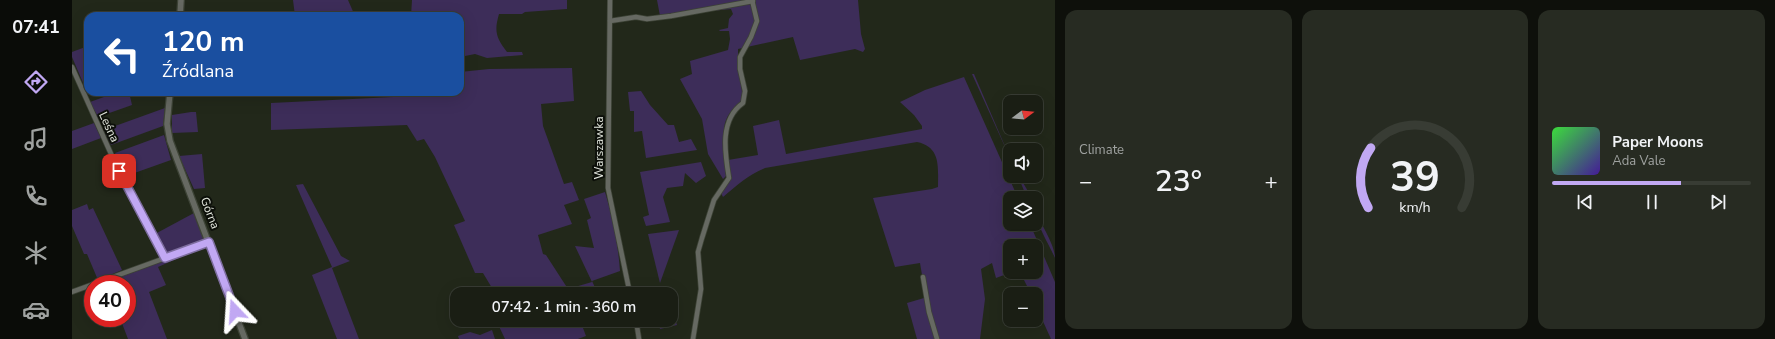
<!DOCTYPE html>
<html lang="en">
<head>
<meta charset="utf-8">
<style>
	body { margin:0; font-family:"Nunito Sans",sans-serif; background:#272b22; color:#f1f3f6; height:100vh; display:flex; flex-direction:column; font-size:15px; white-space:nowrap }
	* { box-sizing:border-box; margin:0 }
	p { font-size:13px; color:#9fa2a0 }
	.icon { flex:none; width:22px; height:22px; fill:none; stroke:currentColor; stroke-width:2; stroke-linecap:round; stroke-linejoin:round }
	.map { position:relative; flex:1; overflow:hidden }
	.panel { display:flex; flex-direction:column; gap:10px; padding:10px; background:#0e100b; width:720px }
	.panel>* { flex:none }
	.guide { position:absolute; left:12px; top:12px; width:380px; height:84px; border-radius:12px; box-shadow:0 4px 16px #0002,0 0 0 1px #383c34; background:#1a4fa0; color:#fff; overflow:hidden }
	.needle { width:26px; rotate:74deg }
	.fabs { position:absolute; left:931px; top:95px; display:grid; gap:8px }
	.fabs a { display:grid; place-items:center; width:40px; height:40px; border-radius:8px; background:#1a1e14; box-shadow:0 4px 16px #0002,0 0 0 1px #383c34; font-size:20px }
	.speed { position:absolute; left:12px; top:275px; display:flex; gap:8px; font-size:20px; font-weight:700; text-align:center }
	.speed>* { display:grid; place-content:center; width:52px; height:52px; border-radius:50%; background:#1a1e14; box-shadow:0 4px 16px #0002,0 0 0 1px #383c34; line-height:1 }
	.speed .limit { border:6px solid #d22; background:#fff; color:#111 }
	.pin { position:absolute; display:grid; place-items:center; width:34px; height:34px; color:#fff; margin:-17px; border-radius:8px; box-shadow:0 2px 6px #0006 }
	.me { position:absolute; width:44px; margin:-22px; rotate:340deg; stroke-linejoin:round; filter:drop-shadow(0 0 3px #0008) }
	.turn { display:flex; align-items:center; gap:14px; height:84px; padding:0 12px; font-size:18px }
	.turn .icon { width:52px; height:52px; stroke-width:2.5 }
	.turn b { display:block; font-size:28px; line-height:34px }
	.big { font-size:30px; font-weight:600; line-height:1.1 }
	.panel .tile { flex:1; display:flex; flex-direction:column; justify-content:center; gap:6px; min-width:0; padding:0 14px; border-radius:12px; background:#272b22 }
	.panel .dial { align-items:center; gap:0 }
	.dial svg { height:104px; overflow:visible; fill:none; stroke:#383c34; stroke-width:7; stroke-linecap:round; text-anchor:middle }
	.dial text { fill:#f1f3f6; stroke:none }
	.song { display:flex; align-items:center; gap:12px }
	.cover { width:48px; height:48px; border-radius:6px; background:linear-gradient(135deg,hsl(120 70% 55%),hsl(260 70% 35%)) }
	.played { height:4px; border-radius:2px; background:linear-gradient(90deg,#c1a8f3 65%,#383c34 65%) }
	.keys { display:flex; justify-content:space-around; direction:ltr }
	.heat { display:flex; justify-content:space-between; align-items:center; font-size:22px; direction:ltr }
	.panel .tiles { flex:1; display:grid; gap:10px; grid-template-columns:repeat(3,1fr) }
	.trip { position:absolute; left:378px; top:287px; width:228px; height:40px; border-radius:12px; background:#1a1e14; box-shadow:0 4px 16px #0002,0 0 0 1px #383c34; font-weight:600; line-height:40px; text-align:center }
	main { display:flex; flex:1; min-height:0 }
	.menu { display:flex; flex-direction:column; width:72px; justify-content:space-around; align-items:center; background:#0a0c08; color:#9fa2a0 }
	.menu .icon { width:28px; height:28px }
	.menu .selected { color:#c1a8f3 }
	.menu b { font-size:18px; color:#f1f3f6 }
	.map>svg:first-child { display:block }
	.green { fill:#3d2d59 }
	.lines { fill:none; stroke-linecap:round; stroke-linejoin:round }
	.minor-casing { stroke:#3d4336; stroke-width:6 }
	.tertiary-casing { stroke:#3d4336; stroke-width:8 }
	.minor { stroke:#666962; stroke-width:4.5 }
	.tertiary { stroke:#666962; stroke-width:5.5 }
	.route-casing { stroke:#7d6d9e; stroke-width:10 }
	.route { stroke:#c1a8f3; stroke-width:7 }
	.labels { text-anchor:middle; stroke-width:4; stroke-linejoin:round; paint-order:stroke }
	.street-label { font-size:12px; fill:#e4e8df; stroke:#0d100a }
</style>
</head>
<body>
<main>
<nav class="menu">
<b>07:41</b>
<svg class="icon selected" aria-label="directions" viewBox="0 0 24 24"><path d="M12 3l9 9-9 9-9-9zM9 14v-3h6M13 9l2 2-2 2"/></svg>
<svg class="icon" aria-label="music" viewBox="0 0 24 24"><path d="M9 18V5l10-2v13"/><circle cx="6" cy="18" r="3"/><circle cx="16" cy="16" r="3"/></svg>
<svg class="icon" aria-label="phone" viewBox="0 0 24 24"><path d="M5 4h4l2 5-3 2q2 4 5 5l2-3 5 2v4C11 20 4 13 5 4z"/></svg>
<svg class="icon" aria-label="climate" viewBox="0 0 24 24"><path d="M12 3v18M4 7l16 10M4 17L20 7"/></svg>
<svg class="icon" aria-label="car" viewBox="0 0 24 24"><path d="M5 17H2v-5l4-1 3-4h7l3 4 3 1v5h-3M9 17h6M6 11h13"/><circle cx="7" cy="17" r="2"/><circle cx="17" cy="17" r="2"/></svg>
</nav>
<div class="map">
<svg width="983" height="339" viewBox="0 0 983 339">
	<rect width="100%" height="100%" fill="#22281a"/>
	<g class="green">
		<polygon points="221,0 276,0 283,16 223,16"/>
		<path d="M340,0h155v9l-42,3 -3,2h-23c-5,17 -3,24 8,38h15l1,3 -36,3 -12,-4 -10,2 -5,-21v-19l-12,-3 -37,3z"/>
		<path d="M585,0h201l3,34 4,15 -2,3 -8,-3 -55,11 -7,-23 -55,12v4l5,48c-8,5 -15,12 -18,22 -3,13 0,39 1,53l-3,3 -15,-25 -6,-35 -22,-40 12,-5 -2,-13 38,-11 2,-11 -1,-8h-9l-1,-1 9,-2 1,-9 4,-5 -2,-5 -71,7z"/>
		<polygon points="16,46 16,84 12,85 0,57 0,52"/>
		<path d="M500,68l2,33 -33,3 2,22 21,58 8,-2 7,18 -15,5 8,19 -34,11 5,19 3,1 22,34 24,-7 -17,-36 19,2 -7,-28 4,-2 -7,-19 21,-7c8,26 13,51 15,79l-28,10 6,13h-98l-2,-4 -6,-2 -9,-15h-8l-21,-48 11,-4 -30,-64 -11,-18 -7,2 -10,-16 -136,5v-27l122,-6 -1,-5h68v-20l29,-3z"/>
		<polygon points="900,74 902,74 938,158"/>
		<path d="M892,77l54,121h-8v26h20l25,58v57h-4l-15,-33v-12h-5l-11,-22h16v-26h-26v26h2l-16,6 -4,-15 -11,6 4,30 -5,40h-41l-8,-27 -6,-37h-3l-2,-12 -25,4 -22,-69 59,-9 6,-2c0,-20 3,-40 -21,-45l-152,26c-17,7 -28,17 -42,29l-2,-4 7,-11v-22l30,-5 -5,-29 26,-6 7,34 136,-25v-3l-8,-11 -14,-13 25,-12z"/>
		<polygon points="569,91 578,105 596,125 602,125 607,142 619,139 625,150 574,158 570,131 562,132 562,111 558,111 556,92"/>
		<polygon points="46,92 57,92 60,105 26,117 18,102"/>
		<polygon points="93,108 91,126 39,145 32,130"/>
		<polygon points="119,112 124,112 126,132 100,133 100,115"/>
		<polygon points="22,123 29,138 0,149 0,131"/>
		<polygon points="92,135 99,160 54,176 43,153"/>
		<polygon points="130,154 133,188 122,189 107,156"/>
		<polygon points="629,162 634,176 624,183 613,173 611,186 595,188 591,197 598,222 574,226 571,217 577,215 568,172"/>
		<polygon points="946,176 947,176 960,198 955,198"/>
		<polygon points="231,184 269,256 278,261 260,268 287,339 265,339 240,275 260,267 224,185"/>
		<polygon points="15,204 17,210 21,208 50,270 26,280 15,254 12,254 0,226 0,210"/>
		<path d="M964,210c4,14 19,34 19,48 -6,-14 -19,-33 -19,-48z"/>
		<polygon points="122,213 133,242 95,255 83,234"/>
		<polygon points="607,230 588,283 576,234"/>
		<polygon points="133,245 134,246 86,267 94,285 77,292 95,339 56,339 48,318 55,318 55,284 36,284 34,281"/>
		<polygon points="852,298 864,339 845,339 835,303"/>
		<polygon points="599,306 605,325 588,329 586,320 599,320"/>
		<polygon points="424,320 508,320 514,336 506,339 433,339"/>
		<polygon points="420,330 423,339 387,339 386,336 398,332 408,335"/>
	</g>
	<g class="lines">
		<g class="minor-casing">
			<g id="minor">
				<polyline points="538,0 536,188 558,294"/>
				<polyline points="538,21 564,17 575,19 599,16 681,1"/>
				<polyline points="0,67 53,185 93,258"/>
				<polyline points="851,277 857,312 865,339"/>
				<polyline points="0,292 137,242"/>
				<polyline points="564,320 567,339"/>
				<path d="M621,339l8,-50 -3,-37 4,-14 12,-38 15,-22c-4,-25 -10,-58 14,-75l2,-12 -5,-22v-12l11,-20 6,-16 -5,-21"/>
			</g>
		</g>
		<g class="tertiary-casing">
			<g id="tertiary">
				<polyline points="108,16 109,0"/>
				<polyline points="98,92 95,124 98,141 173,339"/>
			</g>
		</g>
		<use href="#minor" class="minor"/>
		<use href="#tertiary" class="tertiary"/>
	</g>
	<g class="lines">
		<g class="route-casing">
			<polyline id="route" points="47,171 93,258 137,242 163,311"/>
		</g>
		<use href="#route" class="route"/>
	</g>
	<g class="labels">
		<g class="street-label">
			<text transform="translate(37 127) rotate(65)" y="4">Leśna</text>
			<text transform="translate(527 148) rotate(-90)" y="4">Warszawka</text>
			<text transform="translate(138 213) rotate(69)" y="4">Górna</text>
		</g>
	</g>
</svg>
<div class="fabs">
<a><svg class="needle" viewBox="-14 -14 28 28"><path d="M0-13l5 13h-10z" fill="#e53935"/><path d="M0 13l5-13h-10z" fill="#9fa2a0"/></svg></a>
<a><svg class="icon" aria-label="sound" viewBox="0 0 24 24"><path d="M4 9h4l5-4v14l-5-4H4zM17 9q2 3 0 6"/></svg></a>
<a><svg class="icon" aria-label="layers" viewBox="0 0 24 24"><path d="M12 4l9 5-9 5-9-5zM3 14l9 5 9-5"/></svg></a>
<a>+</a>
<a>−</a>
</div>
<div class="speed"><div class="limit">40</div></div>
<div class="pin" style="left:47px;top:171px;background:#d93025"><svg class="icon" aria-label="arrive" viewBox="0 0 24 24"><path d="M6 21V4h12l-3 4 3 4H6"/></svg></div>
<svg class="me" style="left:163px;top:311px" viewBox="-20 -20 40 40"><path d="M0-17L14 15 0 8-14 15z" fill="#c1a8f3" stroke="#fff" stroke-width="4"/></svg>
<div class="trip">07:42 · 1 min · 360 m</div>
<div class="guide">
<div class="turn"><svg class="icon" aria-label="left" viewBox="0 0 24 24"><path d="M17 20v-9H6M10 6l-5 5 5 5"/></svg><div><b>120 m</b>Źródlana</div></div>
</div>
</div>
<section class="panel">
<div class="tiles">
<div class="tile"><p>Climate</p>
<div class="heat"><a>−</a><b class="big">23°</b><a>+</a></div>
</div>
<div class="tile dial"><svg viewBox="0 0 100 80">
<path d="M14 69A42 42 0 1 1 86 69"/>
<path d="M14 69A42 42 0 0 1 16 23" stroke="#c1a8f3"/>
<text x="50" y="56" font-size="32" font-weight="700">39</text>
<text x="50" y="72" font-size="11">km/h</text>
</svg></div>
<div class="tile">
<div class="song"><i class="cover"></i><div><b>Paper Moons</b><p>Ada Vale</p></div></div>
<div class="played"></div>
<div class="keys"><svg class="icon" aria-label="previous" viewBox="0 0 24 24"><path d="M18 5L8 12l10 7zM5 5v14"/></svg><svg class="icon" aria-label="pause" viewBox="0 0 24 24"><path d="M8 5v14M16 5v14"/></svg><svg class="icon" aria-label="next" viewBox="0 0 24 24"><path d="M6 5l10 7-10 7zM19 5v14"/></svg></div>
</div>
</div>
</section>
</main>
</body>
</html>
